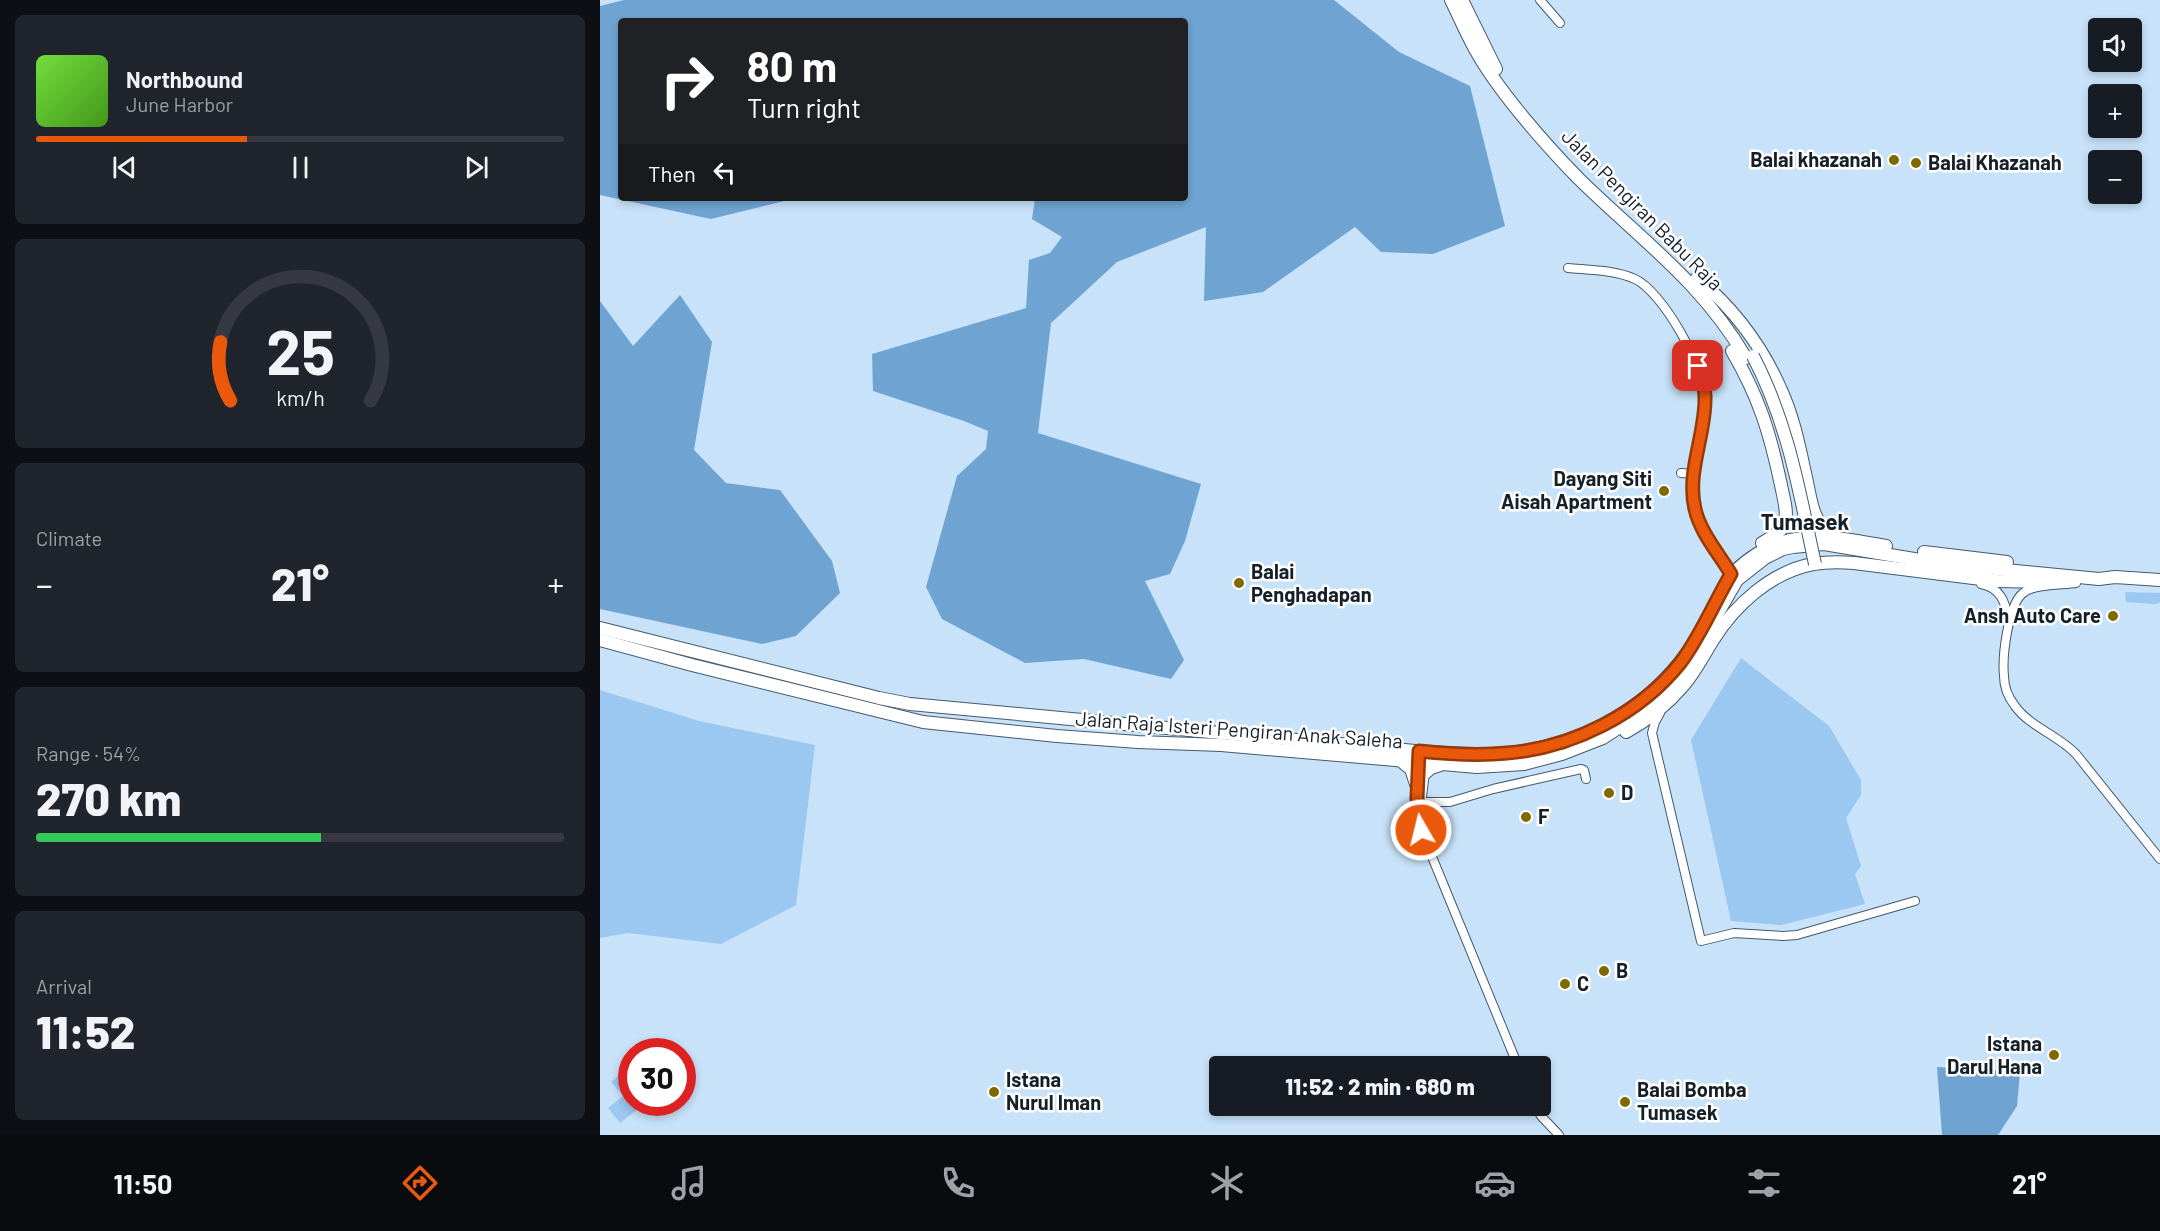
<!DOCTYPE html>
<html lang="en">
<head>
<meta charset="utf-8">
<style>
	body { margin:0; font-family:Barlow,sans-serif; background:#20242c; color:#f1f3f6; height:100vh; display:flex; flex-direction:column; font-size:22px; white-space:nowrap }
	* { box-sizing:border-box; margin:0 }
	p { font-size:20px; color:#9ea1a6 }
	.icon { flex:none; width:33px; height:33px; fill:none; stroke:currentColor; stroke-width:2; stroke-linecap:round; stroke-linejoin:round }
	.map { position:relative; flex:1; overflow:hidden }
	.side { display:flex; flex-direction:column; gap:15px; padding:15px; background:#0d0f14; width:600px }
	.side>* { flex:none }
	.hud { position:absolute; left:18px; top:18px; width:570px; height:183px; border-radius:6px; box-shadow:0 3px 9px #0003; background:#202124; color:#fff; overflow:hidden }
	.tools { position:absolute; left:1488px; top:18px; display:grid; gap:12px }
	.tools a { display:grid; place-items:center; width:54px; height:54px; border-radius:6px; background:#171b24; box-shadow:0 3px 9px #0003; font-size:30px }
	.speed { position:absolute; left:18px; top:1038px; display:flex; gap:12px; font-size:30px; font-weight:700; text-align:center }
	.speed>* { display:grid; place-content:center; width:78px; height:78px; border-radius:50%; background:#171b24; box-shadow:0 3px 9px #0003; line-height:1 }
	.speed .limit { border:9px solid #d22; background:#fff; color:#111 }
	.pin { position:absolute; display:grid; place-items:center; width:51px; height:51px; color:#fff; margin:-26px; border-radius:12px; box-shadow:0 3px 9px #0006 }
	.me { position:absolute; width:66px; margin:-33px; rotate:352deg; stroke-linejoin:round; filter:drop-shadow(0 0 4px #0008) }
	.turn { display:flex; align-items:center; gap:21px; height:126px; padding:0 30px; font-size:27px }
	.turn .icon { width:78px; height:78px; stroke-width:2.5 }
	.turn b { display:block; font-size:42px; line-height:51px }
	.then { display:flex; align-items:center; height:57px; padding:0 30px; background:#0003; gap:12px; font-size:22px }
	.big { font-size:45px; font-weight:800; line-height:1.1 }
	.side .card { flex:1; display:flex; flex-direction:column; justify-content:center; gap:9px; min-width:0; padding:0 21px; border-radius:9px; background:#20242c }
	.side .dial { align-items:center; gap:0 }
	.dial svg { height:156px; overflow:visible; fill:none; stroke:#363941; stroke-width:7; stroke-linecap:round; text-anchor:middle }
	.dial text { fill:#f1f3f6; stroke:none }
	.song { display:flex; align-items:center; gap:18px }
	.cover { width:72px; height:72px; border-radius:9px; background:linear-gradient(135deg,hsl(100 70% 55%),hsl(100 70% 35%)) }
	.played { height:6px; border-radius:3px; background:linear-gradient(90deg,#ea580c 40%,#363941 40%) }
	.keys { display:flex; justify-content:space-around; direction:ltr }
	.heat { display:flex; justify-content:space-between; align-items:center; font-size:33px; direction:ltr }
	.charge { height:9px; border-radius:4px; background:linear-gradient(90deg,#34c759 54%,#363941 0) }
	.trip { position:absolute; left:609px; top:1056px; width:342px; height:60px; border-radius:6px; background:#171b24; box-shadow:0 3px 9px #0003; font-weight:800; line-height:60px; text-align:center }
	.dock { display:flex; height:96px; justify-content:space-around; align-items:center; background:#090b0e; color:#9ea1a6 }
	.dock .icon { width:42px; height:42px }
	.dock .current { color:#ea580c }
	.dock b { font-size:27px; color:#f1f3f6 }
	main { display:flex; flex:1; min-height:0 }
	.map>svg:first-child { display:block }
	.green { fill:#9ac8f1 }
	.forest { fill:#6fa4d2 }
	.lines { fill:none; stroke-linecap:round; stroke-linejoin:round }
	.minor-casing { stroke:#43596d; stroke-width:10 }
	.primary-casing { stroke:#43596d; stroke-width:14 }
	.minor { stroke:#fff; stroke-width:8 }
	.primary { stroke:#fff; stroke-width:12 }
	.primary-bridge-casing { stroke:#43596d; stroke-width:14; stroke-linecap:butt }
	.primary-bridge { stroke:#fff; stroke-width:12 }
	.route-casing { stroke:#983908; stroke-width:15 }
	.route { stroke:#ea580c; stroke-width:10 }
	.poi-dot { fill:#7f6a01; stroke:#fff; stroke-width:2 }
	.labels { text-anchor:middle; stroke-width:5; stroke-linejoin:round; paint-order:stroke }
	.poi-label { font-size:20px; font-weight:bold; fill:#162028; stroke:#fff; text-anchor:start }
	.street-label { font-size:20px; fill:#162028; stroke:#fff }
	.quarter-label { font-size:22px; font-weight:bold; fill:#162028; stroke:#fff }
</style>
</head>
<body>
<main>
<section class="side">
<div class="card">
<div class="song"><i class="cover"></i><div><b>Northbound</b><p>June Harbor</p></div></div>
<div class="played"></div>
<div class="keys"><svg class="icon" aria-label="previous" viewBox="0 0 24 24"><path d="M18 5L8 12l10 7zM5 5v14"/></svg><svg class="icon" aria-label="pause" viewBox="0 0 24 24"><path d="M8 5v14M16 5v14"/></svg><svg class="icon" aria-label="next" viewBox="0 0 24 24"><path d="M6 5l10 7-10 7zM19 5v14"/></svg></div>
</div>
<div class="card dial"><svg viewBox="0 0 100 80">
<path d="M14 69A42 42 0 1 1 86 69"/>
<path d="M14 69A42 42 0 0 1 9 39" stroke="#ea580c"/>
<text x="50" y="56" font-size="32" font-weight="700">25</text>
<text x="50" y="72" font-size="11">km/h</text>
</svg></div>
<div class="card"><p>Climate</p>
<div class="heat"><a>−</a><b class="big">21°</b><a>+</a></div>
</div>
<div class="card"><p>Range · 54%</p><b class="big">270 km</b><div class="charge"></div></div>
<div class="card"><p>Arrival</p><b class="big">11:52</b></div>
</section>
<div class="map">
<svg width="1560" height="1135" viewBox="0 0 1560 1135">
	<rect width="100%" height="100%" fill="#c8e2f9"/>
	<g class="green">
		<polygon points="1525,592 1560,593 1560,602 1556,604 1526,602"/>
		<polygon points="1141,658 1229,726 1261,780 1261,795 1246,818 1261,866 1255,874 1265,904 1181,925 1131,921 1091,740"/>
		<polygon points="0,690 99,721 215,745 196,905 121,944 28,933 0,938"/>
		<polygon points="31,1065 32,1102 46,1103 20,1123 8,1108 23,1096 11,1082"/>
	</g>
	<g class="forest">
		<polygon points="24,0 734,0 799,52 870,86 905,226 833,254 781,252 755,227 663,292 604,301 606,227 517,262 451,323 438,433 601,484 585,541 570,574 545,581 584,660 571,679 484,659 425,663 342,619 326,587 357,476 386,449 388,431 364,421 273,391 272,354 426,308 429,260 450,253 462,237 432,219 435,198 585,198 585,21 21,21 21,198 196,198 111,219 0,195 0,6"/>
		<polygon points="80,295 112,342 94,450 126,483 180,490 232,561 240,593 196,636 162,644 0,609 0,301 33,346"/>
		<polygon points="1337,1067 1420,1072 1417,1106 1398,1135 1342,1135"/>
	</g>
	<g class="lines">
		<g class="minor-casing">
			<g id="minor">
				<polyline points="940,0 960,23"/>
				<path d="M968,268c22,2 47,2 67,11 28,13 70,89 70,119 0,8 -2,18 -4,27 -4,27 -10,54 -6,81 3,22 25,50 36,68"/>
				<polyline points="1081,473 1094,474"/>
				<path d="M1476,583c-14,2 -43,1 -53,10 -15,12 -21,64 -19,83 0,11 4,21 11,30 15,21 43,29 61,48l84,105"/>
				<path d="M1381,584c20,4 24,18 28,36"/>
				<polyline points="1060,713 1055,722 1052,733 1101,941 1134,933 1183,936 1197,935 1315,901"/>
				<polyline points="819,760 817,798 821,830 918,1066"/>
				<polyline points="817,802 850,802 893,789 981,769 984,770 986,779"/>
				<polyline points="821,805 825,772"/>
				<polyline points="935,1106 941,1116 959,1135"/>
			</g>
		</g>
		<g class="primary-casing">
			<g id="primary">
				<path d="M851,0c8,16 15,33 24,49 23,42 70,95 103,129 62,61 123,103 168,180"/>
				<polyline points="862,0 896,69"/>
				<path d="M1097,278c36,30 65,68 84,112 12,26 18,55 24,83 4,16 6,39 16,52 4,6 9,8 14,11"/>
				<path d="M1132,351c27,46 38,82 49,134 2,11 7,26 4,37 -2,10 -15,16 -23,21"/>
				<polyline points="1324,552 1407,562"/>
				<path d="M1134,572c48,-46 92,-37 152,-26"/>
				<path d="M0,628l279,70 31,6 516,48c28,1 56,4 84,1 68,-8 135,-42 176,-99"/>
				<polyline points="0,640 92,665 323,722 457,736 538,742 621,745 877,767 924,764 962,754 1003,738 1035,717 1064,693 1088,665 1137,580 1165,558 1183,549 1193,547 1224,544 1344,564 1499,579 1515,577 1560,580"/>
				<path d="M1026,732c22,-12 41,-27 57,-46 12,-14 20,-30 30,-46 22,-35 58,-68 100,-76 13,-2 27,-2 41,-1l143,18 56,1"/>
				<polyline points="801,761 811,769 817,787"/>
				<polyline points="824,774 831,768 840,765"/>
			</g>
		</g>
		<use href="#minor" class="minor"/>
		<use href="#primary" class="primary"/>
		<g class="primary-bridge-casing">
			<path id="primary-bridge" d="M1153,356c35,67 46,134 62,208"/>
		</g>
		<use href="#primary-bridge" class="primary-bridge"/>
	</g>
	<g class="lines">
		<g class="route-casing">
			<path id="route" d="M821,830l-4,-32 2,-47c29,3 59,5 88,2 65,-5 133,-39 174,-91 20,-27 33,-59 50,-88 -12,-20 -31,-42 -36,-65 -9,-37 11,-75 10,-112 0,-11 -4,-21 -7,-31"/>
		</g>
		<use href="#route" class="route"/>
	</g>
	<g class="poi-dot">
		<circle cx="1294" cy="160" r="6"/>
		<circle cx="1316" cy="163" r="6"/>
		<circle cx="1064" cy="491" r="6"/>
		<circle cx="639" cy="583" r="6"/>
		<circle cx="1513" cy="616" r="6"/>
		<circle cx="1009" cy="793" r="6"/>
		<circle cx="926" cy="817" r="6"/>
		<circle cx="1004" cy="971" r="6"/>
		<circle cx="965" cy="984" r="6"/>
		<circle cx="1454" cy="1055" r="6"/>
		<circle cx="394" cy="1092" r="6"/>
		<circle cx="1025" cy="1102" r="6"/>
	</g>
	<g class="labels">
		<g class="poi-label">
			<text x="1282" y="167" text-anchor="end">Balai khazanah</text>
			<text x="1328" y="170">Balai Khazanah</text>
			<text x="1052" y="486" text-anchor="end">Dayang Siti<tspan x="1052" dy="23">Aisah Apartment</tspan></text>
			<text x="651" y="579">Balai<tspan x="651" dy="23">Penghadapan</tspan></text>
			<text x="1501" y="623" text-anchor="end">Ansh Auto Care</text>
			<text x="1021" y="800">D</text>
			<text x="938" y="824">F</text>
			<text x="1016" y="978">B</text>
			<text x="977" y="991">C</text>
			<text x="1442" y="1051" text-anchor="end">Istana<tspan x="1442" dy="23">Darul Hana</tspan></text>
			<text x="406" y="1087">Istana<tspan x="406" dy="23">Nurul Iman</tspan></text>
			<text x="1037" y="1097">Balai Bomba<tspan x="1037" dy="23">Tumasek</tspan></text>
		</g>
		<g class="street-label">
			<text transform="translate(1042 210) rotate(45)" y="7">Jalan Pengiran Babu Raja</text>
			<text transform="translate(639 730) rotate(4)" y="7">Jalan Raja Isteri Pengiran Anak Saleha</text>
		</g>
		<g class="quarter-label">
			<text x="1205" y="530">Tumasek</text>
		</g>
	</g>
</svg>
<div class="tools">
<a><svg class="icon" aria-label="sound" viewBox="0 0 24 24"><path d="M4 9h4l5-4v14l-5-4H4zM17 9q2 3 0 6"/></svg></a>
<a>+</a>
<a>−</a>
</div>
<div class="speed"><div class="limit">30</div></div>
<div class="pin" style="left:1098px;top:366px;background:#d93025"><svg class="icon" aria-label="arrive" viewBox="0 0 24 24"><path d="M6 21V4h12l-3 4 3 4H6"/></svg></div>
<svg class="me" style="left:821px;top:830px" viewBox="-20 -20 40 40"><circle r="17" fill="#ea580c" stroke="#fff" stroke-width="3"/><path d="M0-11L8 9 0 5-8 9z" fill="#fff"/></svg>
<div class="trip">11:52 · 2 min · 680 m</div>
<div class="hud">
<div class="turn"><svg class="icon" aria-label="right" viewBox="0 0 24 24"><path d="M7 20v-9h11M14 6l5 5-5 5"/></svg><div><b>80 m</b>Turn right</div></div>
<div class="then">Then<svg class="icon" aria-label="left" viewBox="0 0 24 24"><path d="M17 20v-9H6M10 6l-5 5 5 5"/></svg></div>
</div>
</div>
</main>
<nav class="dock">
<b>11:50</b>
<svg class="icon current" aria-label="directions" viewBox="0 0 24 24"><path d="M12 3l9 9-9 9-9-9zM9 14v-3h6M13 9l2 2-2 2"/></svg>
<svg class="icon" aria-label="music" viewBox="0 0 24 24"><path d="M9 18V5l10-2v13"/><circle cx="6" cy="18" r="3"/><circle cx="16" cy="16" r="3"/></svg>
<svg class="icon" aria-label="phone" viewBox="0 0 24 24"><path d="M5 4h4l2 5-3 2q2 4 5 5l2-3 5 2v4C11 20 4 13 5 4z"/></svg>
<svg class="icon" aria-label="climate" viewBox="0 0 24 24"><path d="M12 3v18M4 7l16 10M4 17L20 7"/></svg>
<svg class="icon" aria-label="car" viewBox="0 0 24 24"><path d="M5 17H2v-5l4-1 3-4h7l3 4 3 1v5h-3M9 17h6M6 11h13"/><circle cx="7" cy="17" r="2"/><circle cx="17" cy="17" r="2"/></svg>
<svg class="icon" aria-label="filters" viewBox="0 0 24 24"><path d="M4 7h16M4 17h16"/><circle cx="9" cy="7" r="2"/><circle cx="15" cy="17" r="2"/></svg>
<b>21°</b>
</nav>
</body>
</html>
